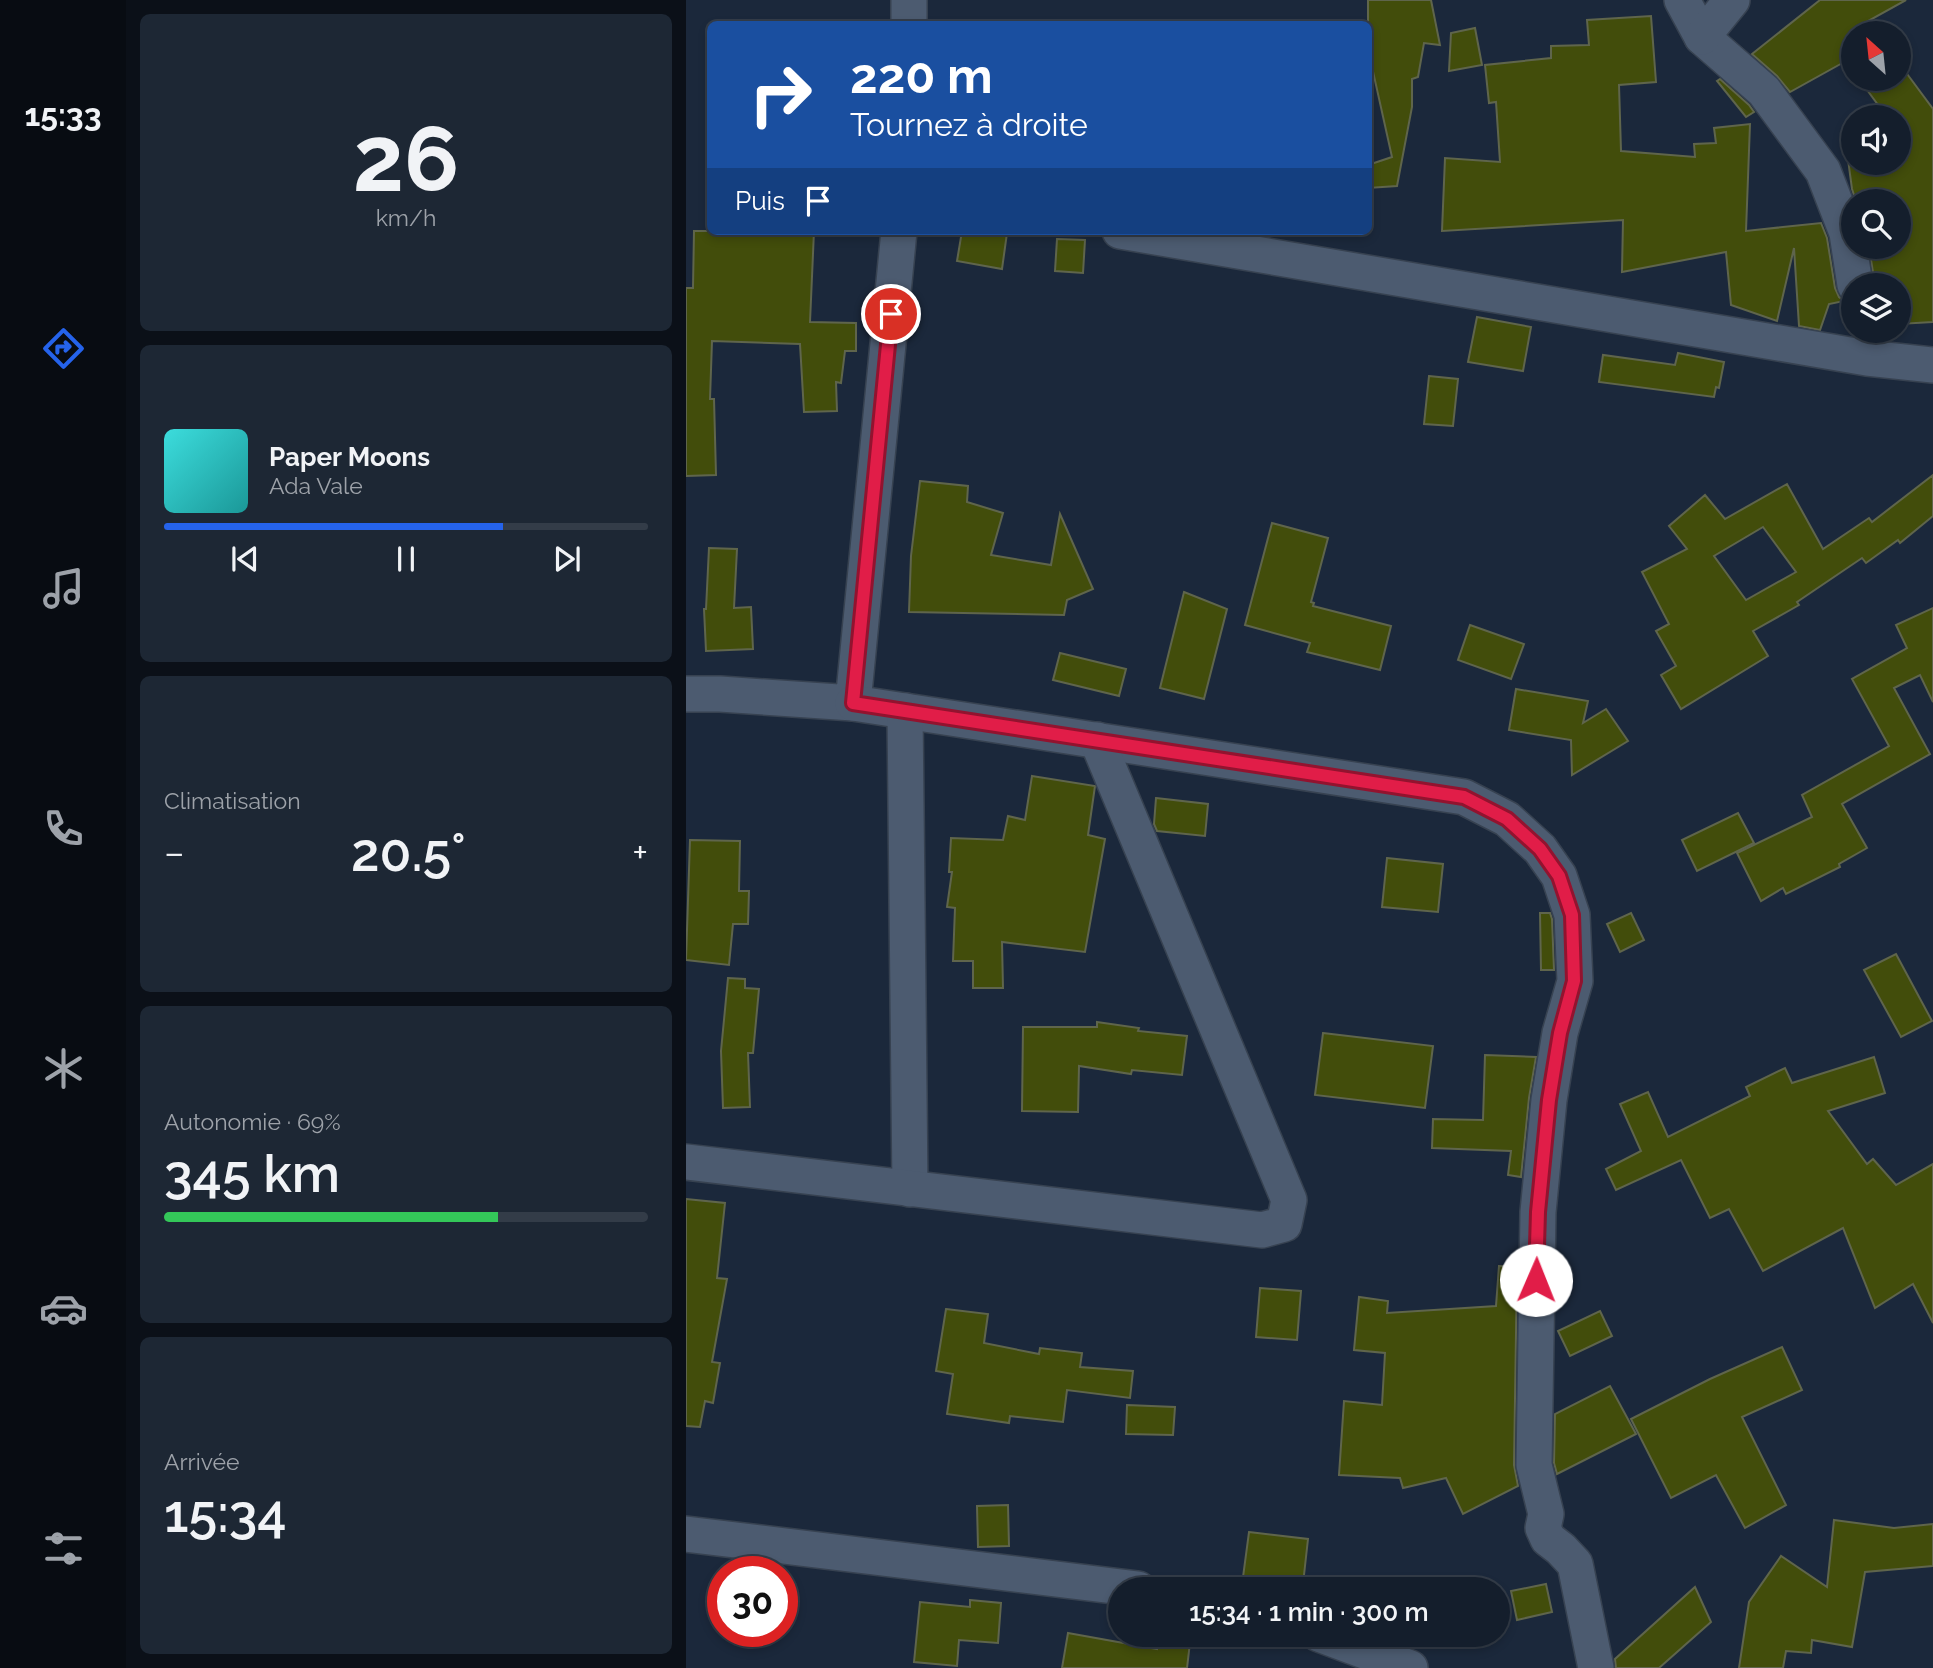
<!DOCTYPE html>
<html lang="fr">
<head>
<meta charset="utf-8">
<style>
	body { margin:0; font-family:Raleway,sans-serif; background:#1d2734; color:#f1f3f6; height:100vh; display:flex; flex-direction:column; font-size:26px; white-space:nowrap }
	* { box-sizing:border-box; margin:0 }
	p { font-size:23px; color:#9da2a9 }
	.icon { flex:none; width:38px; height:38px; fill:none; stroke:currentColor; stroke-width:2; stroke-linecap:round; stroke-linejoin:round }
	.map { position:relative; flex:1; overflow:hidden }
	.details { display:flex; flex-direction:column; gap:14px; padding:14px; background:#0b1018; width:560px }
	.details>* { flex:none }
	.banner { position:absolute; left:21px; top:21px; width:665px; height:214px; border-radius:10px; box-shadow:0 4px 10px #0003,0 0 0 2px #333c48; background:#1a4fa0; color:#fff; overflow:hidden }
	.needle { width:46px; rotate:333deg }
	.tools { position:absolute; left:1155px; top:21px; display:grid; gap:14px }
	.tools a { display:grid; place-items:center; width:70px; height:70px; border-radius:50%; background:#141e2c; box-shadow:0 4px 10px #0003,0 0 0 2px #333c48; font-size:35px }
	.speed { position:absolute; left:21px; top:1556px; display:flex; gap:14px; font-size:35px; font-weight:700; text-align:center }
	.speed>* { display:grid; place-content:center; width:91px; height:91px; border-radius:50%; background:#141e2c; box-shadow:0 4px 10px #0003,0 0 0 2px #333c48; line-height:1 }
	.speed .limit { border:10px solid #d22; background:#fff; color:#111 }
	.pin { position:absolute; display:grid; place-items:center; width:60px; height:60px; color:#fff; margin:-30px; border:4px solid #fff; border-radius:50%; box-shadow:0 2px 7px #0007 }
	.me { position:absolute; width:77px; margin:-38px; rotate:1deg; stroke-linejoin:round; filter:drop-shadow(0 0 5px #0008) }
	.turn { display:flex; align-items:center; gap:24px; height:147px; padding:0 28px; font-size:32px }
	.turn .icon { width:91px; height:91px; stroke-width:2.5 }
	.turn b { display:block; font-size:49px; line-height:60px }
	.then { display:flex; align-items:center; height:66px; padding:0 28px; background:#0003; gap:14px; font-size:26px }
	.big { font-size:52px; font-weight:600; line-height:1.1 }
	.details .widget { flex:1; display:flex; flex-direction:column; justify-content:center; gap:10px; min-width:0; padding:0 24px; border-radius:10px; background:#1d2734 }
	.details .dial { align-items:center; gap:0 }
	.dial b { font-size:91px; line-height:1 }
	.song { display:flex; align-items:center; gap:21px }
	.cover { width:84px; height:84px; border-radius:10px; background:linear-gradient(135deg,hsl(180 70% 55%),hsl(180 70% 35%)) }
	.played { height:7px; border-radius:4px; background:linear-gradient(90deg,#2563eb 70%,#333c48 70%) }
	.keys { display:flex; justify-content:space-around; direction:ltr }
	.heat { display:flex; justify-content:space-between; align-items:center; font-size:38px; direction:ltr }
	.charge { height:10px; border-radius:5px; background:linear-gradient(90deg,#34c759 69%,#333c48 0) }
	.trip { position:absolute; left:422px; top:1577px; width:402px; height:70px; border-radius:35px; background:#141e2c; box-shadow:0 4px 10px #0003,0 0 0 2px #333c48; font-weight:600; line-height:70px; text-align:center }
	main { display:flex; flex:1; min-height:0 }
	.tabs { display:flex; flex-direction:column; width:126px; justify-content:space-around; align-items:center; background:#080c12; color:#9da2a9 }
	.tabs .icon { width:49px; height:49px }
	.tabs .on { color:#2563eb }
	.tabs b { font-size:32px; color:#f1f3f6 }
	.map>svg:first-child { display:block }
	.building { fill:#424d0b; stroke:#5f654c; stroke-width:2; fill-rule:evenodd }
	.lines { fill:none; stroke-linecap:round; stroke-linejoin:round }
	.minor-casing { stroke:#374251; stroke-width:38 }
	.minor { stroke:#4c5b70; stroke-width:35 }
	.route-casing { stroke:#92132f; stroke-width:18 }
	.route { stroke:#e11d48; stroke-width:12 }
</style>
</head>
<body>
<main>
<nav class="tabs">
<b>15:33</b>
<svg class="icon on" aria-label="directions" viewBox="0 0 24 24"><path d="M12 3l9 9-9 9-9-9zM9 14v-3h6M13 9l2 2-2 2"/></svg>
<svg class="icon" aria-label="music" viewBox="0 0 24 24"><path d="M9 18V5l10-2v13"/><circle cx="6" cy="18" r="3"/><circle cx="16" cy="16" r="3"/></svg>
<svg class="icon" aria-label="phone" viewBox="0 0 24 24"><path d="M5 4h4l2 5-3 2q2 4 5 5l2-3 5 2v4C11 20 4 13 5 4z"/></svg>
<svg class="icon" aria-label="climate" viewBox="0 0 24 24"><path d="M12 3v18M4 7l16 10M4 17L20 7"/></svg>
<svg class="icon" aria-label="car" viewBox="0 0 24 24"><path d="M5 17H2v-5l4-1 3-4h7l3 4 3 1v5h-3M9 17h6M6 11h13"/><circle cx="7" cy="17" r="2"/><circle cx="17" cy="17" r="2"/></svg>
<svg class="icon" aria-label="filters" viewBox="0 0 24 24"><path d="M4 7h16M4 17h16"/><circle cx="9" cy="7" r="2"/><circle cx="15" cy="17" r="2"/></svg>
</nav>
<section class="details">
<div class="widget dial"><b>26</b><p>km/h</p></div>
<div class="widget">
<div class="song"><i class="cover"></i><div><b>Paper Moons</b><p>Ada Vale</p></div></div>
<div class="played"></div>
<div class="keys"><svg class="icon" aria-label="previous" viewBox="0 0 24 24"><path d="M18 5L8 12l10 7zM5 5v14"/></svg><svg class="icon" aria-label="pause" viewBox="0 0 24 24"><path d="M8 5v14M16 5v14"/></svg><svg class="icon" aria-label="next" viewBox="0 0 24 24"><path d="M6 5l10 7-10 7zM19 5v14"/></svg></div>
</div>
<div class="widget"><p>Climatisation</p>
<div class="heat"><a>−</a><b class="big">20.5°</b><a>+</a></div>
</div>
<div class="widget"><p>Autonomie · 69%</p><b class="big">345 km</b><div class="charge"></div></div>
<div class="widget"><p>Arrivée</p><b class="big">15:34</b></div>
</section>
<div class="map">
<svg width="1247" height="1668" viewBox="0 0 1247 1668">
	<rect width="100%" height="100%" fill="#1b283b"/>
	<g class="building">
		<polygon points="682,0 745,0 754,45 738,43 732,77 726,79 726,107 711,186 682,188 682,165 706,157 682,49"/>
		<polygon points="1134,0 1220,0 1182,21 1191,33 1167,33 1167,71 1160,61 1104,92 1091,76 1066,54"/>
		<polygon points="965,16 970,82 933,85 935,151 1009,157 1008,144 1030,143 1028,128 1064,124 1060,231 1135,223 1141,238 1149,288 1153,297 1158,301 1143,304 1134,330 1113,326 1108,248 1091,321 1045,305 1040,252 936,272 937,220 756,231 759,158 814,162 810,102 803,103 799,65 865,58 865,46 903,45 901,20"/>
		<polygon points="789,28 796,65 763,71 765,33"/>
		<polygon points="1213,63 1247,109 1247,322 1213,324 1213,285 1189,285 1183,247 1213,247 1213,201 1170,201 1166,189 1161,152 1167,151 1167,163 1213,163 1213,145 1221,144 1213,133 1213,117 1201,117 1173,79 1213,79"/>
		<polygon points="1034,79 1063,105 1068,112 1060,117 1031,81"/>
		<polygon points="8,231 128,231 124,322 170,323 170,351 159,351 155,383 150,382 151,411 118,412 114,344 26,341 24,399 28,399 30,475 0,476 0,288 7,288"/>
		<polygon points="276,231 321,233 316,269 271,261"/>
		<polygon points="371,239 399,240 397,273 369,271"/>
		<polygon points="791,317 845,327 837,371 782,362"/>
		<polygon points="992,353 1038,362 1033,388 1030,387 1028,397 913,382 917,355 989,365"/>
		<polygon points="743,376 772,379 767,426 738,424"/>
		<path d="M1247,475v41l-33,27 -2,-3 -32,23 -4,-5 -65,44 2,3 -46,26 15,25 -87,53 -20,-34 15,-9 -20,-35 13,-7 -27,-52 45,-23 -18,-23 36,-31 20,24 62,-35 36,65 46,-31 3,4zM1077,527l33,45 -50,28 -32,-44z"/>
		<polygon points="234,481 282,486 281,502 317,513 305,555 365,565 374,514 407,589 381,600 378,615 223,612 225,556"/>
		<polygon points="586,523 642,538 625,602 628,603 627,606 705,626 694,670 621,652 624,643 559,625"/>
		<polygon points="23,548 51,549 48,608 65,607 67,649 20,651 18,609 20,609"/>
		<polygon points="498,592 541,609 518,699 474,688"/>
		<polygon points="1247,608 1247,702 1234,675 1208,688 1244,754 1156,804 1181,848 1153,864 1154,867 1100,894 1097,888 1075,901 1051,853 1126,817 1116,795 1203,746 1166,679 1221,648 1210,625"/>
		<polygon points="784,625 838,644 825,679 772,660"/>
		<polygon points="374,653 440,669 433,696 367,680"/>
		<polygon points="830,689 902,701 897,723 920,709 942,741 886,775 885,740 823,730"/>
		<polygon points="346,776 409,786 402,835 419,839 399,952 316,942 317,988 287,988 287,961 267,961 269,908 261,907 266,872 263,872 265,838 317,840 322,816 339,820"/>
		<polygon points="470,798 522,804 519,836 471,831 468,824"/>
		<polygon points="1052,813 1068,843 1011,871 996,840"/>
		<polygon points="4,840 54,841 53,891 63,891 62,924 47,924 43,965 0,960"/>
		<polygon points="701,858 757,864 752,912 696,907"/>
		<polygon points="854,913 864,913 866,919 868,970 855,970"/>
		<polygon points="945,913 958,940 934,952 921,924"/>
		<polygon points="1210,954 1246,1021 1215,1037 1178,970"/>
		<polygon points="42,978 59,979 59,988 73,989 67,1053 62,1053 64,1107 37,1108 35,1051"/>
		<polygon points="411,1022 453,1028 452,1031 501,1036 496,1075 446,1070 445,1074 393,1066 392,1112 336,1111 337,1027 411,1027"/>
		<polygon points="637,1033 747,1046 739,1108 629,1095"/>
		<polygon points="799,1055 850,1057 843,1098 835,1177 822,1175 825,1151 746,1148 747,1119 797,1120"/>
		<polygon points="1188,1057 1199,1093 1142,1111 1181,1164 1187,1159 1210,1185 1247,1164 1247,1323 1227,1284 1189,1308 1157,1228 1077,1271 1043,1209 1024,1218 995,1160 930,1190 920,1169 955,1151 934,1104 962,1092 982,1137 1064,1096 1060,1087 1099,1068 1106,1083"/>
		<polygon points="0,1199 39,1203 31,1278 41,1279 26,1362 34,1363 27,1403 19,1401 14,1427 0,1426"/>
		<polygon points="813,1266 831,1267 828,1465 832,1486 777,1514 760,1478 717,1488 714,1478 653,1475 658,1401 696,1405 699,1353 668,1350 673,1297 702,1301 701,1313 810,1306"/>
		<polygon points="574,1288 615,1291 611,1340 570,1337"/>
		<polygon points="260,1309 302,1314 298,1343 353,1354 354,1348 396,1353 394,1367 447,1371 444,1398 381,1390 377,1422 324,1416 323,1423 261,1414 267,1374 250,1371"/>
		<polygon points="914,1311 926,1336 884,1356 872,1331"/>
		<polygon points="1096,1347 1116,1390 1056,1417 1100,1505 1059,1528 1030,1475 985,1498 945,1419 1024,1379"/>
		<polygon points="924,1386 950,1434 871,1474 868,1463 869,1414"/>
		<polygon points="441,1405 489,1407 487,1435 440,1434"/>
		<polygon points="322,1505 323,1546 292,1547 291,1506"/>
		<polygon points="1148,1520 1208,1528 1247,1524 1247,1566 1179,1572 1166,1647 1126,1640 1125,1653 1100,1651 1097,1668 1053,1668 1063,1602 1095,1556 1141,1587"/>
		<polygon points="563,1532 622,1539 617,1584 557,1577"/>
		<polygon points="860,1584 866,1612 831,1620 825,1591"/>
		<polygon points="1009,1587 1025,1622 973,1668 930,1668 929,1659"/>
		<polygon points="284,1600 315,1603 312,1643 273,1640 271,1666 228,1662 234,1602 284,1607"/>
		<polygon points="382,1633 471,1649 473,1634 505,1634 501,1668 376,1668"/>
	</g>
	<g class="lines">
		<g class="minor-casing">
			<g id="minor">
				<polyline points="996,0 1016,37 1078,91 1137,171 1161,233 1169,285"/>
				<polyline points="223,24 223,0"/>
				<polyline points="1016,37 1046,0"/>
				<polyline points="434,231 1181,358 1247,365"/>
				<polyline points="0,694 34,694 167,703 213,231"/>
				<polyline points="167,703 778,797 821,819 854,849 873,876 886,915 889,981 874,1033 863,1100 852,1212 848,1465 860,1514 857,1528 862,1539 875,1549 889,1564 910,1668"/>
				<polyline points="219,711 224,1189"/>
				<polyline points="0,1162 576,1230 598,1224 603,1200 411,740"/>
				<polyline points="0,1534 452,1589"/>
				<polyline points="633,1634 724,1668"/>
			</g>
		</g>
		<use href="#minor" class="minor"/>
	</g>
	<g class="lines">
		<g class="route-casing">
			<polyline id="route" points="205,314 167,703 778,797 821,819 854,849 873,876 886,915 888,981 874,1033 863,1100 852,1212 850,1280"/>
		</g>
		<use href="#route" class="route"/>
	</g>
</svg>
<div class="tools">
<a><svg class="needle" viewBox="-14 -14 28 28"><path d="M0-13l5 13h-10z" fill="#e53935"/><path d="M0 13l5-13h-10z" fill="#9da2a9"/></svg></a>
<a><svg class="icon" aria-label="sound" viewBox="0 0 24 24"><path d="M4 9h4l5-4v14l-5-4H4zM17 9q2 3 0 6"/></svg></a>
<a><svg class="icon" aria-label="search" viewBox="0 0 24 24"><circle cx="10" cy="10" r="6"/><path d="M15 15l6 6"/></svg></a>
<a><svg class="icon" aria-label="layers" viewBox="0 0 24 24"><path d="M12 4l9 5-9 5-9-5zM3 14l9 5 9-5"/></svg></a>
</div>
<div class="speed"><div class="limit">30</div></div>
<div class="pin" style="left:205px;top:314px;background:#d93025"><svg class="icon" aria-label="arrive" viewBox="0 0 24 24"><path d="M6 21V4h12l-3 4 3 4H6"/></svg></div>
<svg class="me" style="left:850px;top:1280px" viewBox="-20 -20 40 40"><circle r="19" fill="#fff"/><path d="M0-13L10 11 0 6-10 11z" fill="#e11d48"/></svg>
<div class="trip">15:34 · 1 min · 300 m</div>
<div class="banner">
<div class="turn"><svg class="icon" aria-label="right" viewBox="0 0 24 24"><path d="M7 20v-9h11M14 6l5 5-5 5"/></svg><div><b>220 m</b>Tournez à droite</div></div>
<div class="then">Puis<svg class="icon" aria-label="arrive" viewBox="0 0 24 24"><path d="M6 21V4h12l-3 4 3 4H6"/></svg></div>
</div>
</div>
</main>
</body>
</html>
